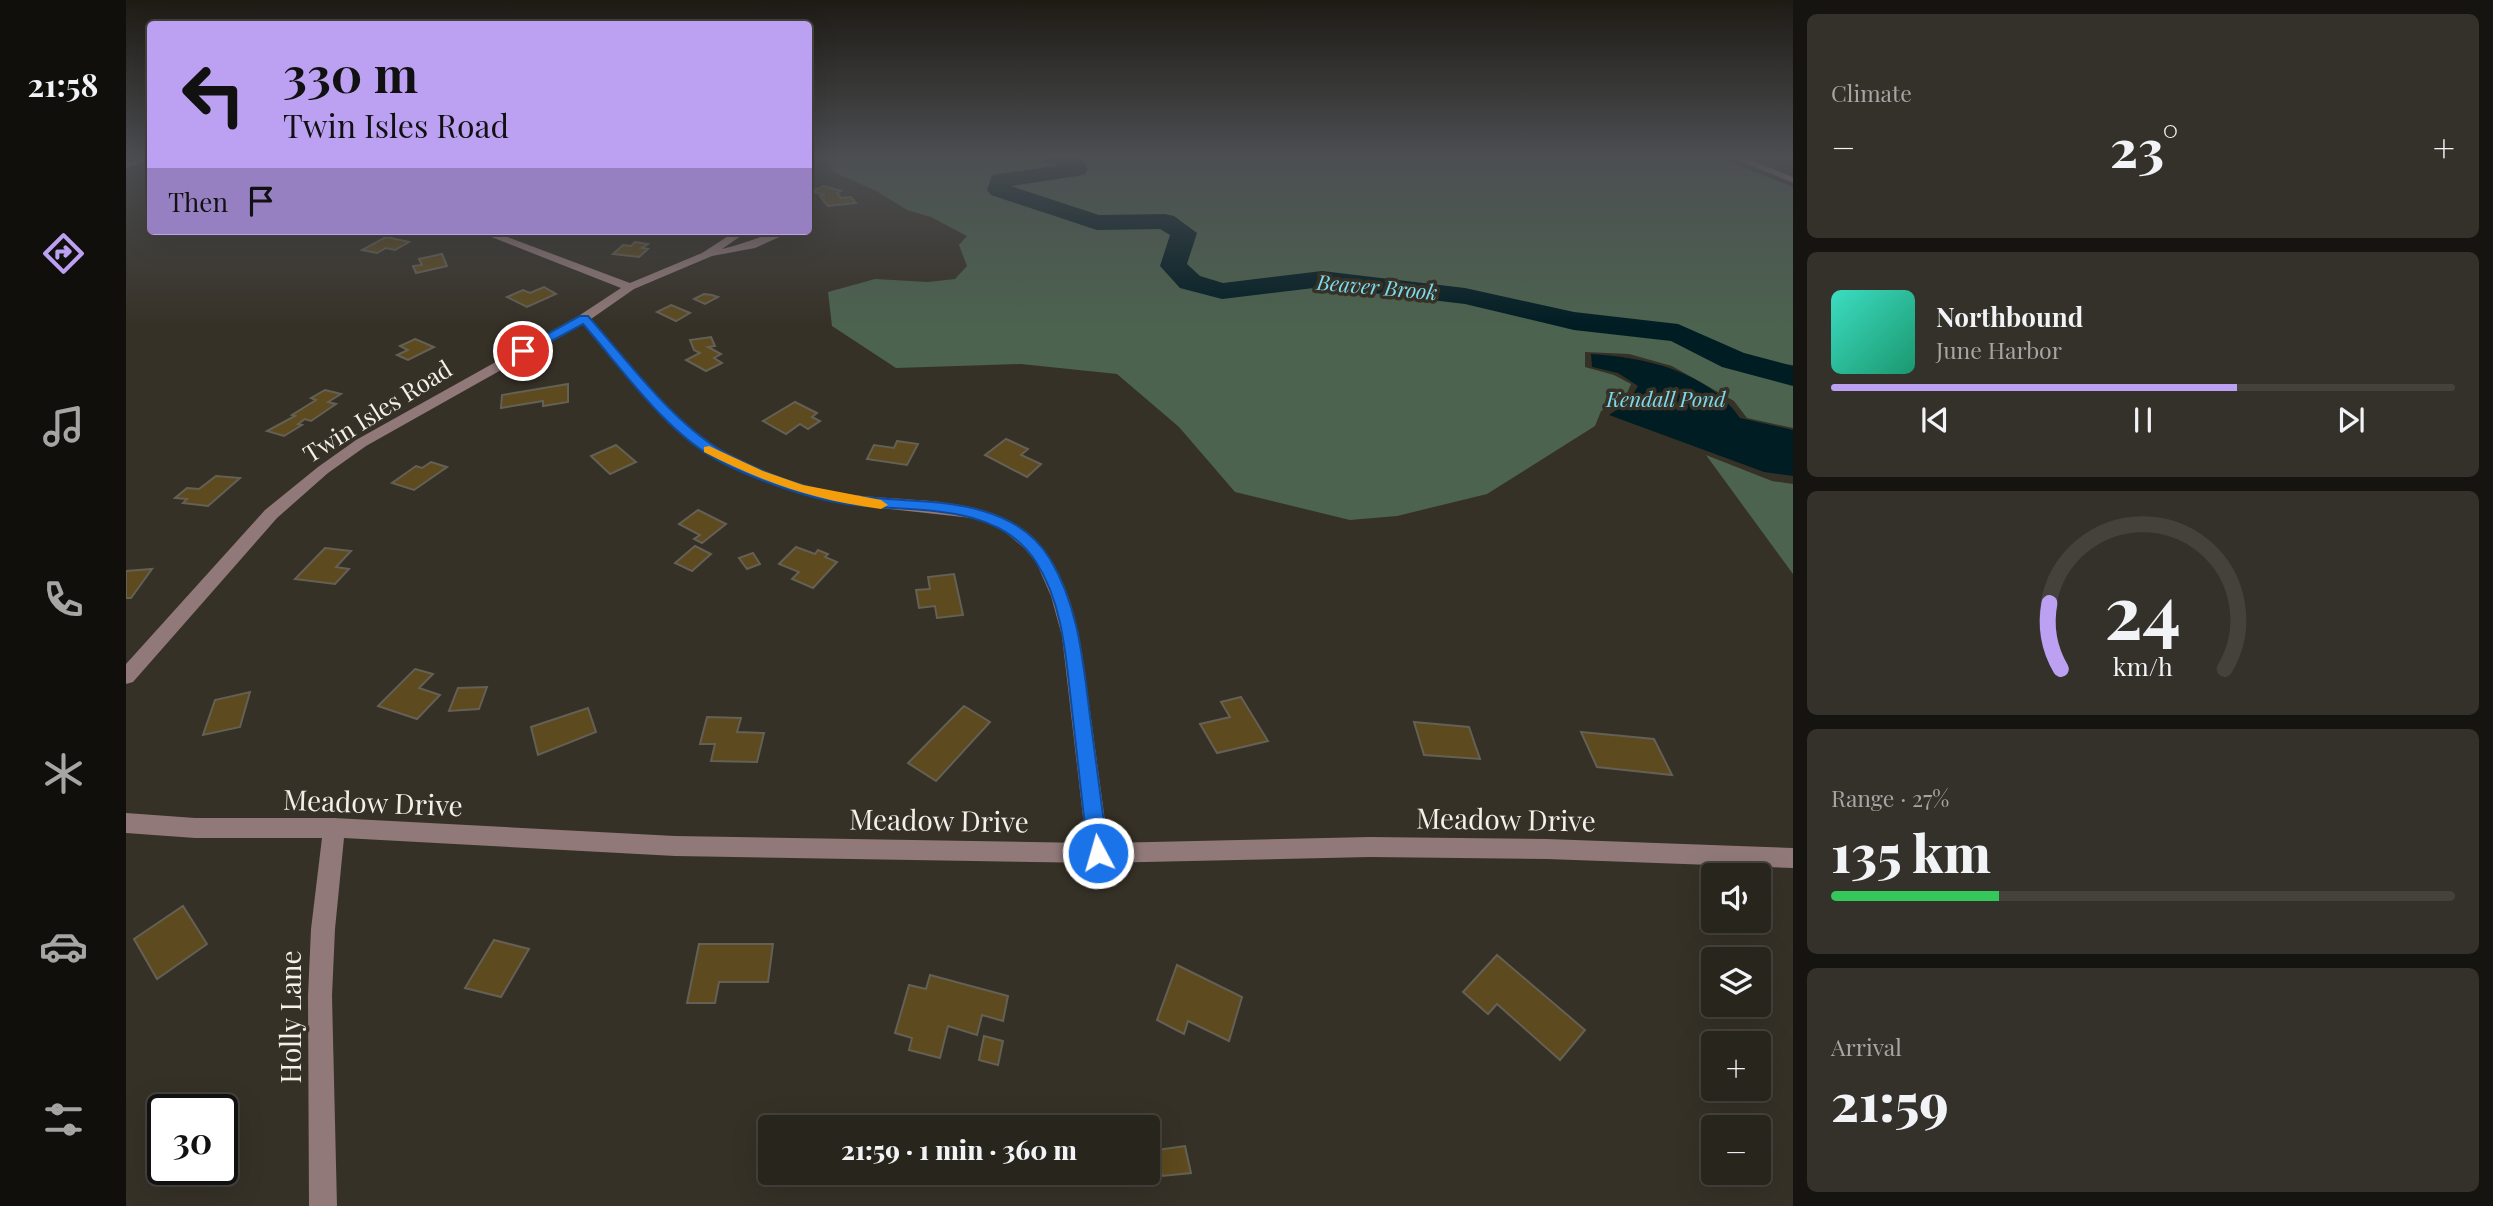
<!DOCTYPE html>
<html lang="en">
<head>
<meta charset="utf-8">
<style>
	body { margin:0; font-family:"Playfair Display",serif; background:#34312a; color:#f1f3f6; height:100vh; display:flex; flex-direction:column; font-size:26px; white-space:nowrap }
	* { box-sizing:border-box; margin:0 }
	p { font-size:23px; color:#a5a5a4 }
	.icon { flex:none; width:38px; height:38px; fill:none; stroke:currentColor; stroke-width:2; stroke-linecap:round; stroke-linejoin:round }
	.map { position:relative; flex:1; overflow:hidden }
	.side { display:flex; flex-direction:column; gap:14px; padding:14px; background:#161410; width:700px }
	.side>* { flex:none }
	.banner { position:absolute; left:21px; top:21px; width:665px; height:214px; border-radius:7px; box-shadow:0 7px 28px #0002,0 0 0 2px #44423b; background:#bca0f2; color:#111; overflow:hidden }
	.fabs { position:absolute; left:1575px; top:863px; display:grid; gap:14px }
	.fabs a { display:grid; place-items:center; width:70px; height:70px; border-radius:7px; background:#28251d; box-shadow:0 7px 28px #0002,0 0 0 2px #44423b; font-size:35px }
	.speed { position:absolute; left:21px; top:1094px; display:flex; gap:14px; font-size:35px; font-weight:700; text-align:center }
	.speed>* { display:grid; place-content:center; width:91px; height:91px; border-radius:50%; background:#28251d; box-shadow:0 7px 28px #0002,0 0 0 2px #44423b; line-height:1 }
	.speed .limit { border:4px solid #111; border-radius:10px; background:#fff; color:#111 }
	.pin { position:absolute; display:grid; place-items:center; width:60px; height:60px; color:#fff; margin:-30px; border:4px solid #fff; border-radius:50%; box-shadow:0 2px 7px #0007 }
	.me { position:absolute; width:77px; margin:-38px; rotate:354deg; stroke-linejoin:round; filter:drop-shadow(0 0 5px #0008) }
	.turn { display:flex; align-items:center; gap:24px; height:147px; padding:0 21px; font-size:32px }
	.turn .icon { width:91px; height:91px; stroke-width:2.5 }
	.turn b { display:block; font-size:49px; line-height:60px }
	.then { display:flex; align-items:center; height:66px; padding:0 21px; background:#0003; gap:14px; font-size:26px }
	.big { font-size:52px; font-weight:800; line-height:1.1 }
	.side .card { flex:1; display:flex; flex-direction:column; justify-content:center; gap:10px; min-width:0; padding:0 24px; border-radius:10px; background:#34312a }
	.side .dial { align-items:center; gap:0 }
	.dial svg { height:182px; overflow:visible; fill:none; stroke:#44423b; stroke-width:7; stroke-linecap:round; text-anchor:middle }
	.dial text { fill:#f1f3f6; stroke:none }
	.song { display:flex; align-items:center; gap:21px }
	.cover { width:84px; height:84px; border-radius:10px; background:linear-gradient(135deg,hsl(170 70% 55%),hsl(160 70% 35%)) }
	.played { height:7px; border-radius:4px; background:linear-gradient(90deg,#bca0f2 65%,#44423b 65%) }
	.keys { display:flex; justify-content:space-around; direction:ltr }
	.heat { display:flex; justify-content:space-between; align-items:center; font-size:38px; direction:ltr }
	.charge { height:10px; border-radius:5px; background:linear-gradient(90deg,#34c759 27%,#44423b 0) }
	.trip { position:absolute; left:632px; top:1115px; width:402px; height:70px; border-radius:7px; background:#28251d; box-shadow:0 7px 28px #0002,0 0 0 2px #44423b; font-weight:800; line-height:70px; text-align:center }
	main { display:flex; flex:1; min-height:0 }
	.tabs { display:flex; flex-direction:column; width:126px; justify-content:space-around; align-items:center; background:#100f0c; color:#a5a5a4 }
	.tabs .icon { width:49px; height:49px }
	.tabs .active { color:#bca0f2 }
	.tabs b { font-size:32px; color:#f1f3f6 }
	.map>svg:first-child { display:block }
	.green { fill:#4c634f }
	.water { fill:#001d23 }
	.lines { fill:none; stroke-linecap:round; stroke-linejoin:round }
	.river { fill:#001d23; fill-rule:evenodd }
	.building { fill:#5d4a1e; stroke:#656055; stroke-width:2 }
	.minor { fill:#917979; fill-rule:evenodd }
	.route { fill:#1a73e8; stroke:#114b97; stroke-width:2 }
	.slow { fill:#f59e0b }
	.labels { text-anchor:middle; stroke-width:7; stroke-linejoin:round; paint-order:stroke }
	.far-water-label { font-size:21px; font-style:italic; fill:#7adcf0; stroke:#363127 }
	.street-label { font-size:24px; fill:#f3f0ea; stroke:#363127 }
	.near-street-label { font-size:28px; fill:#f3f0ea; stroke:#363127 }
</style>
</head>
<body>
<main>
<nav class="tabs">
<b>21:58</b>
<svg class="icon active" aria-label="directions" viewBox="0 0 24 24"><path d="M12 3l9 9-9 9-9-9zM9 14v-3h6M13 9l2 2-2 2"/></svg>
<svg class="icon" aria-label="music" viewBox="0 0 24 24"><path d="M9 18V5l10-2v13"/><circle cx="6" cy="18" r="3"/><circle cx="16" cy="16" r="3"/></svg>
<svg class="icon" aria-label="phone" viewBox="0 0 24 24"><path d="M5 4h4l2 5-3 2q2 4 5 5l2-3 5 2v4C11 20 4 13 5 4z"/></svg>
<svg class="icon" aria-label="climate" viewBox="0 0 24 24"><path d="M12 3v18M4 7l16 10M4 17L20 7"/></svg>
<svg class="icon" aria-label="car" viewBox="0 0 24 24"><path d="M5 17H2v-5l4-1 3-4h7l3 4 3 1v5h-3M9 17h6M6 11h13"/><circle cx="7" cy="17" r="2"/><circle cx="17" cy="17" r="2"/></svg>
<svg class="icon" aria-label="filters" viewBox="0 0 24 24"><path d="M4 7h16M4 17h16"/><circle cx="9" cy="7" r="2"/><circle cx="15" cy="17" r="2"/></svg>
</nav>
<div class="map">
<svg width="1667" height="1206" viewBox="0 0 1667 1206">
	<rect width="100%" height="100%" fill="#363127"/>
	<g class="green">
		<polygon points="699,158 1595,158 1667,187 1667,365 1654,364 1667,377 1667,428 1621,418 1608,401 1546,366 1503,354 1459,352 1459,367 1488,375 1505,384 1498,400 1475,411 1469,426 1361,494 1271,516 1224,520 1109,492 1053,427 991,374 895,364 770,368 706,326 702,292 749,279 802,282 829,279 841,266 833,245 841,236 805,217 781,210 752,192 708,172"/>
		<polygon points="1580,455 1646,481 1667,484 1667,574"/>
	</g>
	<path class="water" d="M1465,354c53,3 117,17 149,64l53,12v46l-29,-4 -155,-57 19,-13 10,-16 -20,-13 -26,-6z"/>
	<g class="lines">
		<polygon class="river" points="918,158 955,158 962,169 959,174 951,176 885,186 973,215 1039,214 1048,216 1071,233 1061,264 1074,276 1097,283 1196,271 1339,288 1448,312 1552,324 1618,353 1667,366 1667,386 1596,367 1545,341 1448,330 1339,304 1196,287 1096,299 1054,288 1034,266 1044,235 1034,229 971,230 865,195 861,190 866,175 934,165 921,163"/>
	</g>
	<g class="building">
		<polygon points="698,186 715,191 711,193 715,198 725,197 730,203 702,206 694,196 699,195 686,191"/>
		<polygon points="260,237 283,242 269,250 260,248 251,253 236,250"/>
		<polygon points="509,242 522,244 516,248 522,249 513,257 487,254 497,245 505,246"/>
		<polygon points="316,254 321,266 290,273 287,266 296,265 293,259"/>
		<polygon points="418,287 430,294 401,307 381,297 397,290 404,293"/>
		<polygon points="578,294 586,295 592,297 579,304 568,299"/>
		<polygon points="545,305 564,313 550,321 531,312"/>
		<polygon points="585,337 589,346 582,347 595,354 588,358 596,363 580,371 560,360 574,353 568,350 564,340"/>
		<polygon points="289,339 308,347 282,360 271,355 282,350 274,346"/>
		<polygon points="442,384 442,402 417,406 417,401 375,408 376,395"/>
		<polygon points="199,390 215,394 202,402 210,404 185,421 179,419 172,424 176,425 158,436 141,431 169,416 166,415 190,400 185,398"/>
		<polygon points="669,402 691,413 686,417 694,421 682,429 674,424 660,434 637,421"/>
		<polygon points="880,439 902,449 895,455 915,464 901,477 859,455"/>
		<polygon points="771,441 792,444 781,465 741,459 748,445 768,448"/>
		<polygon points="490,445 510,462 484,474 465,456"/>
		<polygon points="305,462 321,467 288,490 266,483 290,466 296,468"/>
		<polygon points="90,476 114,478 82,506 57,503 61,499 49,498 61,488 73,489"/>
		<polygon points="572,510 600,524 576,543 568,539 574,535 553,524"/>
		<polygon points="569,546 585,554 566,571 549,563"/>
		<polygon points="670,547 689,554 692,550 702,554 699,557 711,562 687,588 666,579 673,572 653,564"/>
		<polygon points="199,548 225,551 210,567 223,569 209,584 169,579"/>
		<polygon points="627,553 634,564 621,569 613,558"/>
		<polygon points="26,569 5,598 0,598 0,571"/>
		<polygon points="828,574 837,615 811,618 809,606 793,608 790,590 804,589 802,577"/>
		<polygon points="289,669 307,674 293,688 314,695 291,719 252,706"/>
		<polygon points="361,687 353,709 323,711 332,688"/>
		<polygon points="124,692 114,727 77,735 89,700"/>
		<polygon points="1115,697 1142,741 1091,753 1074,724 1104,717 1095,702"/>
		<polygon points="838,706 864,722 810,781 782,763"/>
		<polygon points="462,708 470,732 412,755 405,727"/>
		<polygon points="581,717 615,718 611,732 638,733 631,762 585,761 589,744 574,744"/>
		<polygon points="1288,722 1343,727 1354,759 1298,755"/>
		<polygon points="1455,732 1528,739 1546,775 1471,767"/>
		<polygon points="57,906 81,944 31,979 8,939"/>
		<polygon points="368,940 403,949 375,997 339,988"/>
		<polygon points="573,944 647,944 642,982 593,982 589,1003 561,1003"/>
		<polygon points="1371,955 1459,1030 1434,1060 1371,1004 1362,1014 1337,992"/>
		<polygon points="1051,965 1116,997 1103,1041 1062,1021 1058,1034 1031,1020"/>
		<polygon points="804,975 882,996 877,1021 856,1015 851,1035 822,1026 814,1058 783,1050 786,1038 769,1033 783,985 800,989"/>
		<polygon points="858,1036 877,1041 872,1065 853,1060"/>
		<polygon points="1059,1146 1065,1173 1036,1176 1030,1150"/>
	</g>
	<g class="lines">
		<g class="minor">
			<polygon points="13,158 24,158 24,160 0,168 0,162"/>
			<polygon points="1607,158 1620,158 1667,177 1667,183"/>
			<path d="M350,231h15l139,52 72,-30 34,-22h12l-26,18c24,-5 47,-18 71,-18l-38,17 -43,8 -78,33 -43,30c39,44 87,110 140,136 34,18 77,34 115,39 67,10 163,-3 204,64 29,47 33,101 40,153 6,44 12,88 18,132l262,-6 177,2 246,9v20l-246,-9 -177,-2 -272,6 -423,-7 -331,-18 -9,91 -3,67 5,210h-28l-1,-210 3,-67 11,-91h-127l-69,-5v-20l69,5h139l341,18 411,7 -24,-207 -11,-40 -15,-34 -12,-14 -25,-21 -27,-9 -128,-14 -50,-13 -75,-30 -51,-38 -85,-99 -217,122 -38,27 -51,45 -144,164 -7,2v-20l139,-154 53,-43 38,-27 224,-125 41,-27z"/>
		</g>
	</g>
	<linearGradient id="sky" x2="0" y2="1"><stop stop-color="#1e1b15"/><stop offset="0.48" stop-color="#4c4e52"/><stop offset="1" stop-color="#4c4e52" stop-opacity="0"/></linearGradient>
	<rect width="1667" height="327" fill="url(#sky)"/>
	<path class="route" d="M454,316h8c40,45 89,113 143,140 35,18 76,33 115,39 67,10 163,-4 204,64 29,48 33,103 40,157 6,46 12,91 18,137l-3,6 -7,3 -7,-3 -3,-6c-5,-48 -11,-95 -16,-143 -6,-49 -8,-105 -36,-148 -39,-62 -127,-49 -190,-58 -39,-6 -90,-24 -125,-42 -55,-29 -98,-92 -138,-138l-56,30 -10,-3z"/>
	<path class="slow" d="M583,446l54,25 40,14 78,15 7,5 -7,4c-67,-9 -116,-26 -177,-57v-5z"/>
	<g class="labels">
		<g class="far-water-label">
			<text transform="translate(1251 288) rotate(5)" y="7">Beaver Brook</text>
			<text x="1540" y="407">Kendall Pond</text>
		</g>
		<g class="street-label">
			<text transform="translate(252 412) rotate(-32)" y="8">Twin Isles Road</text>
		</g>
		<g class="near-street-label">
			<text transform="translate(247 803) rotate(2)" y="10">Meadow Drive</text>
			<text transform="translate(1380 820) rotate(1)" y="10">Meadow Drive</text>
			<text transform="translate(813 821) rotate(1)" y="10">Meadow Drive</text>
			<text transform="translate(165 1017) rotate(-90)" y="10">Holly Lane</text>
		</g>
	</g>
</svg>
<div class="fabs">
<a><svg class="icon" aria-label="sound" viewBox="0 0 24 24"><path d="M4 9h4l5-4v14l-5-4H4zM17 9q2 3 0 6"/></svg></a>
<a><svg class="icon" aria-label="layers" viewBox="0 0 24 24"><path d="M12 4l9 5-9 5-9-5zM3 14l9 5 9-5"/></svg></a>
<a>+</a>
<a>−</a>
</div>
<div class="speed"><div class="limit">30</div></div>
<div class="pin" style="left:397px;top:351px;background:#d93025"><svg class="icon" aria-label="arrive" viewBox="0 0 24 24"><path d="M6 21V4h12l-3 4 3 4H6"/></svg></div>
<svg class="me" style="left:972px;top:853px" viewBox="-20 -20 40 40"><circle r="17" fill="#1a73e8" stroke="#fff" stroke-width="3"/><path d="M0-11L8 9 0 5-8 9z" fill="#fff"/></svg>
<div class="trip">21:59 · 1 min · 360 m</div>
<div class="banner">
<div class="turn"><svg class="icon" aria-label="left" viewBox="0 0 24 24"><path d="M17 20v-9H6M10 6l-5 5 5 5"/></svg><div><b>330 m</b>Twin Isles Road</div></div>
<div class="then">Then<svg class="icon" aria-label="arrive" viewBox="0 0 24 24"><path d="M6 21V4h12l-3 4 3 4H6"/></svg></div>
</div>
</div>
<section class="side">
<div class="card"><p>Climate</p>
<div class="heat"><a>−</a><b class="big">23°</b><a>+</a></div>
</div>
<div class="card">
<div class="song"><i class="cover"></i><div><b>Northbound</b><p>June Harbor</p></div></div>
<div class="played"></div>
<div class="keys"><svg class="icon" aria-label="previous" viewBox="0 0 24 24"><path d="M18 5L8 12l10 7zM5 5v14"/></svg><svg class="icon" aria-label="pause" viewBox="0 0 24 24"><path d="M8 5v14M16 5v14"/></svg><svg class="icon" aria-label="next" viewBox="0 0 24 24"><path d="M6 5l10 7-10 7zM19 5v14"/></svg></div>
</div>
<div class="card dial"><svg viewBox="0 0 100 80">
<path d="M14 69A42 42 0 1 1 86 69"/>
<path d="M14 69A42 42 0 0 1 9 40" stroke="#bca0f2"/>
<text x="50" y="56" font-size="32" font-weight="700">24</text>
<text x="50" y="72" font-size="11">km/h</text>
</svg></div>
<div class="card"><p>Range · 27%</p><b class="big">135 km</b><div class="charge"></div></div>
<div class="card"><p>Arrival</p><b class="big">21:59</b></div>
</section>
</main>
</body>
</html>
